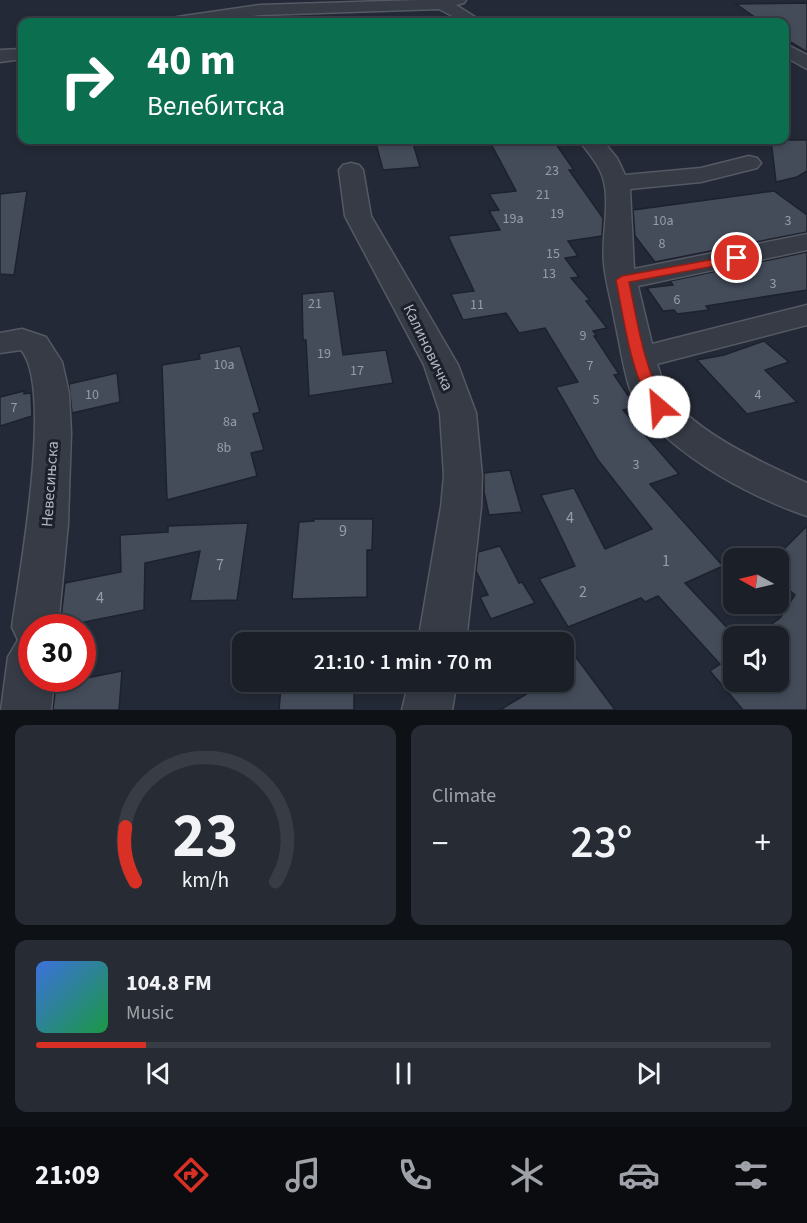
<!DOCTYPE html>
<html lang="en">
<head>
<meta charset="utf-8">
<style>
	body { margin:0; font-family:"Source Sans 3",sans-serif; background:#272c34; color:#f1f3f6; height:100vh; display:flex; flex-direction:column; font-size:22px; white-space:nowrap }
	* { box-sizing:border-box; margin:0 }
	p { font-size:20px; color:#9fa2a8 }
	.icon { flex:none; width:33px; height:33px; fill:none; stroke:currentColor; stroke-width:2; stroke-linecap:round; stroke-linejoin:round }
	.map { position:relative; height:710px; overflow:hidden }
	.sheet { display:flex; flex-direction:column; gap:15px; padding:15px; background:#0e1116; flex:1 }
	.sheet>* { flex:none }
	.hud { position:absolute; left:18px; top:18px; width:771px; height:126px; border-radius:12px; box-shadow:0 3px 9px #0003,0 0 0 2px #383d45; background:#0b6e4f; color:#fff; overflow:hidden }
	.needle { width:39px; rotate:278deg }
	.buttons { position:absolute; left:723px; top:548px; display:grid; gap:12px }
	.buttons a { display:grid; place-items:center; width:66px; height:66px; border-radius:12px; background:#1a1f28; box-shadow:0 3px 9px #0003,0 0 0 2px #383d45; font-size:30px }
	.speed { position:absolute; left:18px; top:614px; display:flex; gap:12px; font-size:30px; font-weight:700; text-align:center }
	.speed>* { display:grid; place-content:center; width:78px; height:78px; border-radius:50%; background:#1a1f28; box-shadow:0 3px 9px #0003,0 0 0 2px #383d45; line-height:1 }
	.speed .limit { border:9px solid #d22; background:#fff; color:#111 }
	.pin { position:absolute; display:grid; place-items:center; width:51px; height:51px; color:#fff; margin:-26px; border:3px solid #fff; border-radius:50%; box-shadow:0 2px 6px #0007 }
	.me { position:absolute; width:66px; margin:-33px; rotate:333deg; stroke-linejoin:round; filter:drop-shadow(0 0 4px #0008) }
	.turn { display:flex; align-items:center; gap:21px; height:126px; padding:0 30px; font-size:27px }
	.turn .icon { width:78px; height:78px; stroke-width:2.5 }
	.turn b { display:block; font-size:42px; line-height:51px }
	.big { font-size:45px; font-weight:600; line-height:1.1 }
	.sheet .widget { flex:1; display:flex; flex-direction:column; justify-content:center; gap:9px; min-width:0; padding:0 21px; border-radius:12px; background:#272c34 }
	.sheet .dial { align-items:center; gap:0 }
	.dial svg { height:156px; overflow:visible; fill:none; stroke:#383d45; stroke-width:7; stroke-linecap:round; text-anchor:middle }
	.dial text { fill:#f1f3f6; stroke:none }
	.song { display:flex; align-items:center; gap:18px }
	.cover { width:72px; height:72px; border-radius:9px; background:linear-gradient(135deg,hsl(220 70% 55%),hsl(140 70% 35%)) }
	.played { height:6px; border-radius:3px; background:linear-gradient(90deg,#d93025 15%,#383d45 15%) }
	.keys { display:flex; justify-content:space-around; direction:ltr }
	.heat { display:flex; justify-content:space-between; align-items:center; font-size:33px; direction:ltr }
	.sheet .tiles { flex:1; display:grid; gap:15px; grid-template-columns:1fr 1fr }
	.widget:last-child { grid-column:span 2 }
	.trip { position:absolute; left:232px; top:632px; width:342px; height:60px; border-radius:12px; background:#1a1f28; box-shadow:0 3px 9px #0003,0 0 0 2px #383d45; font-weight:600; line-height:60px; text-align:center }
	.tab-bar { display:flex; height:96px; justify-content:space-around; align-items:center; background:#0a0c10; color:#9fa2a8 }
	.tab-bar .icon { width:42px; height:42px }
	.tab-bar .active { color:#d93025 }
	.tab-bar b { font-size:27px; color:#f1f3f6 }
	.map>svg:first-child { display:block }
	.building { fill:#444c5a; stroke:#1d222d; stroke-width:1.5 }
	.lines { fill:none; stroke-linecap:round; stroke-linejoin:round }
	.street-casing { stroke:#545964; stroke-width:3 }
	.street { fill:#363b46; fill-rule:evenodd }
	.route { fill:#d93025; stroke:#8d1f18; stroke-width:1.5 }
	.labels { text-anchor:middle; stroke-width:6; stroke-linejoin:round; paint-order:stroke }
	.number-label { font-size:14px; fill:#969ca9 }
	.street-label { font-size:16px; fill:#b1b6c3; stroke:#1c202b }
	.near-number-label { font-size:16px; fill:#969ca9 }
</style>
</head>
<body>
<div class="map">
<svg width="807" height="710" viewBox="0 0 807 710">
	<rect width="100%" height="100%" fill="#232936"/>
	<g class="building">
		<polygon points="807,3 807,52 784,38 784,22 762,22 736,4"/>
		<polygon points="375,140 412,140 420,167 383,170"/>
		<polygon points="489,140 553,140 574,170 569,170 603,218 602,236 568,241 578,256 565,258 579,277 571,278 590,300 586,301 607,328 593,331 597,336 594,336 619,374 614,375 636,407 623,410 679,474 650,484 723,566 685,583 735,636 734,681 778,681 778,636 755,636 780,618 795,595 778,581 778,555 807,526 807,710 743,710 710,671 720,664 658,596 645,602 641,598 568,627 539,579 575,566 541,495 574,488 605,549 652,529 598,460 556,387 578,382 545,328 519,333 506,313 463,320 451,294 474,291 448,236 500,230 489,211 499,210 489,194 516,191"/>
		<polygon points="771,140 807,140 807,171 797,177 776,182"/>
		<polygon points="27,191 14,275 0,274 0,194"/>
		<polygon points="774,191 807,215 807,232 655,262 635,236 633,210"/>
		<polygon points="807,252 807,290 706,306 709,310 677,314 674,310 663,311 647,288 673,285 670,281"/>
		<polygon points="334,291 343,355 386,350 393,383 309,396 306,340 303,340 302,294"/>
		<polygon points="764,341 789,362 765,370 797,402 747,414 697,360 724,355"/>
		<polygon points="240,346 260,412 253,414 264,450 251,453 257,476 167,500 162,365 200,359 199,354"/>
		<polygon points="117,373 120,402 72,413 69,384"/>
		<polygon points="24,391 24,394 31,393 32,416 0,426 0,397"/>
		<polygon points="510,470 522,512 489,515 484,492 484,473"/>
		<polygon points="314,519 373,519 372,550 367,550 367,597 292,599 299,522 314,521"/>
		<polygon points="248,523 237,600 190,601 200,551 145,563 144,610 60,627 65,583 121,572 120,535 168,532 168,526"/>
		<polygon points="500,546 519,583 522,582 535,603 491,619 480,597 488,595 476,571 478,552"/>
		<polygon points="564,641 615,710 500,710 533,690 526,681 564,681"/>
		<polygon points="122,671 119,710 53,710 56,684"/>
		<polygon points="354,683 354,710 279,710 281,686"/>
	</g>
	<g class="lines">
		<g class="street-casing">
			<g id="street">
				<polygon points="419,0 466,0 464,3 456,5 483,22 464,22 439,9 260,15 208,22 169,22 177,17 260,5"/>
				<polygon points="784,43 807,55 807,69 784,56"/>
				<polygon points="22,49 22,59 0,62 0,50"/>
				<path d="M579,140h23l15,18 8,17 76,-7 48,-12 8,2 4,5 -4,5 -56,14 -71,7 4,80 173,-35v16l-169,36 14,58 155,-39v20l-150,39c3,7 4,15 7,22 21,43 101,78 143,97v33c-55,-18 -155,-70 -177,-127 -7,-21 -10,-45 -15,-67 -3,-19 -9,-38 -11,-58 -3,-23 6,-60 0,-82 -3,-16 -16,-29 -25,-42z"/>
				<polygon points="351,163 359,165 363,170 371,216 458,365 476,413 482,476 481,507 466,642 418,642 441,507 444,476 440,413 424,365 345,216 339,170 343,165"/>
				<path d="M22,329l24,8 16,25 7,31 2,40 -3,91 -10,103h-26v51h22l-3,32h-50l7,-53 10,-17 -6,-13c7,-52 42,-240 9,-277l-21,3v-20z"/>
				<polygon points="409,681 457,681 452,710 402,710"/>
			</g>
		</g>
		<use href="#street" class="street"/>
	</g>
	<path class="route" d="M737,255l4,1v5l-112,21c9,43 15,87 37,125l-2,4h-10c-24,-39 -29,-87 -38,-131l6,-4z"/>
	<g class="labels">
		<g class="number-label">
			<text x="552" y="175">23</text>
			<text x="543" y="199">21</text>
			<text x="557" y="218">19</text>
			<text x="513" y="223">19a</text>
			<text x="663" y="225">10a</text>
			<text x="788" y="225">3</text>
			<text x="662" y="248">8</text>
			<text x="553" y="258">15</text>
			<text x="549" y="278">13</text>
			<text x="773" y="288">3</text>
			<text x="677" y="304">6</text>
			<text x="315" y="308">21</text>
			<text x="477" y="309">11</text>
			<text x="583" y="340">9</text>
			<text x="324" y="358">19</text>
			<text x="224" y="369">10a</text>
			<text x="590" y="370">7</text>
			<text x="357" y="375">17</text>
			<text x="92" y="399">10</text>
			<text x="758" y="399">4</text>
			<text x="596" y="404">5</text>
			<text x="14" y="412">7</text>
			<text x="230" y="426">8a</text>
			<text x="224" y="452">8b</text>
			<text x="636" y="469">3</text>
		</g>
		<g class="street-label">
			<text transform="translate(429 347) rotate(64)" y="6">Калиновичка</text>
			<text transform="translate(49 484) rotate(-86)" y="6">Невесињска</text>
		</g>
		<g class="near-number-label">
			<text x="570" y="523">4</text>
			<text x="343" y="536">9</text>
			<text x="666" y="566">1</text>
			<text x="220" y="570">7</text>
			<text x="583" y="597">2</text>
			<text x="100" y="603">4</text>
		</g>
	</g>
</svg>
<div class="buttons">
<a><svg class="needle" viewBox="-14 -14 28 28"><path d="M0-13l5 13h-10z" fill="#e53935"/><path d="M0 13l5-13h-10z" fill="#9fa2a8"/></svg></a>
<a><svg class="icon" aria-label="sound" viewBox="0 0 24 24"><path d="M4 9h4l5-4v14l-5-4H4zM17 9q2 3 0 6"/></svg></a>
</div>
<div class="speed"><div class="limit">30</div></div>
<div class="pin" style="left:737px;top:258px;background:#d93025"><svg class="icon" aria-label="arrive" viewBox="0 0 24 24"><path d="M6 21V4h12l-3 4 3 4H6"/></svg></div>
<svg class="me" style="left:659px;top:407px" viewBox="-20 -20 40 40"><circle r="19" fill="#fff"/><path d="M0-13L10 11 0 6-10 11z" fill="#d93025"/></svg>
<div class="trip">21:10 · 1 min · 70 m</div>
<div class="hud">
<div class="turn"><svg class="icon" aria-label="right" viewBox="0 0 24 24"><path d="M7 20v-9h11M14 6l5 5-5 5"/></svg><div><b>40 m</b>Велебитска</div></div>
</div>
</div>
<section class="sheet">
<div class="tiles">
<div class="widget dial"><svg viewBox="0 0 100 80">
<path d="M14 69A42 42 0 1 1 86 69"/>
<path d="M14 69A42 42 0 0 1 9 41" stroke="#d93025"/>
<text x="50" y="56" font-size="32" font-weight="700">23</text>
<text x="50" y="72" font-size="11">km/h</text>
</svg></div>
<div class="widget"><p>Climate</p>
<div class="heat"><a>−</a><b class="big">23°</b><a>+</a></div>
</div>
<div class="widget">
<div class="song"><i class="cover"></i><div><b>104.8 FM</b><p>Music</p></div></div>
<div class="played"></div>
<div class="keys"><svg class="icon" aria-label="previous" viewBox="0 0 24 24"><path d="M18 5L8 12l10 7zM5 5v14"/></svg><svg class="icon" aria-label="pause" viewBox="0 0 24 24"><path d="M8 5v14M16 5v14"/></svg><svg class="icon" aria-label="next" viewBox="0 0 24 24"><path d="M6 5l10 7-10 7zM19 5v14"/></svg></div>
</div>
</div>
</section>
<nav class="tab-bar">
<b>21:09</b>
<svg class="icon active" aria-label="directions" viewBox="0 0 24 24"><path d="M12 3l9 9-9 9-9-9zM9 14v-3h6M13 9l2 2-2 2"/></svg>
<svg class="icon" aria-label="music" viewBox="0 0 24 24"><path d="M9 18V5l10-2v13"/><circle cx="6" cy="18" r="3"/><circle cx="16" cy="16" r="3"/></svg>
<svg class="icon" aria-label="phone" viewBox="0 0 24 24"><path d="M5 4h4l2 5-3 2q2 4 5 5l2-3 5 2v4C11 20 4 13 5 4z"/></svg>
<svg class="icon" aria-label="climate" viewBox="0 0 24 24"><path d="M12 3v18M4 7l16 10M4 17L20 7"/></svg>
<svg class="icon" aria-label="car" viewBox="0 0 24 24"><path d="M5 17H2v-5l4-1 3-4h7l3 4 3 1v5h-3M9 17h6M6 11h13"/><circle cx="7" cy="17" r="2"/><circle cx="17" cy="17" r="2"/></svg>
<svg class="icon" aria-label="filters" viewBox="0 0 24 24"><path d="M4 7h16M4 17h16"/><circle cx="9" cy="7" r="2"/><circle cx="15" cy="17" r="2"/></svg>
</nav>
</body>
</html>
